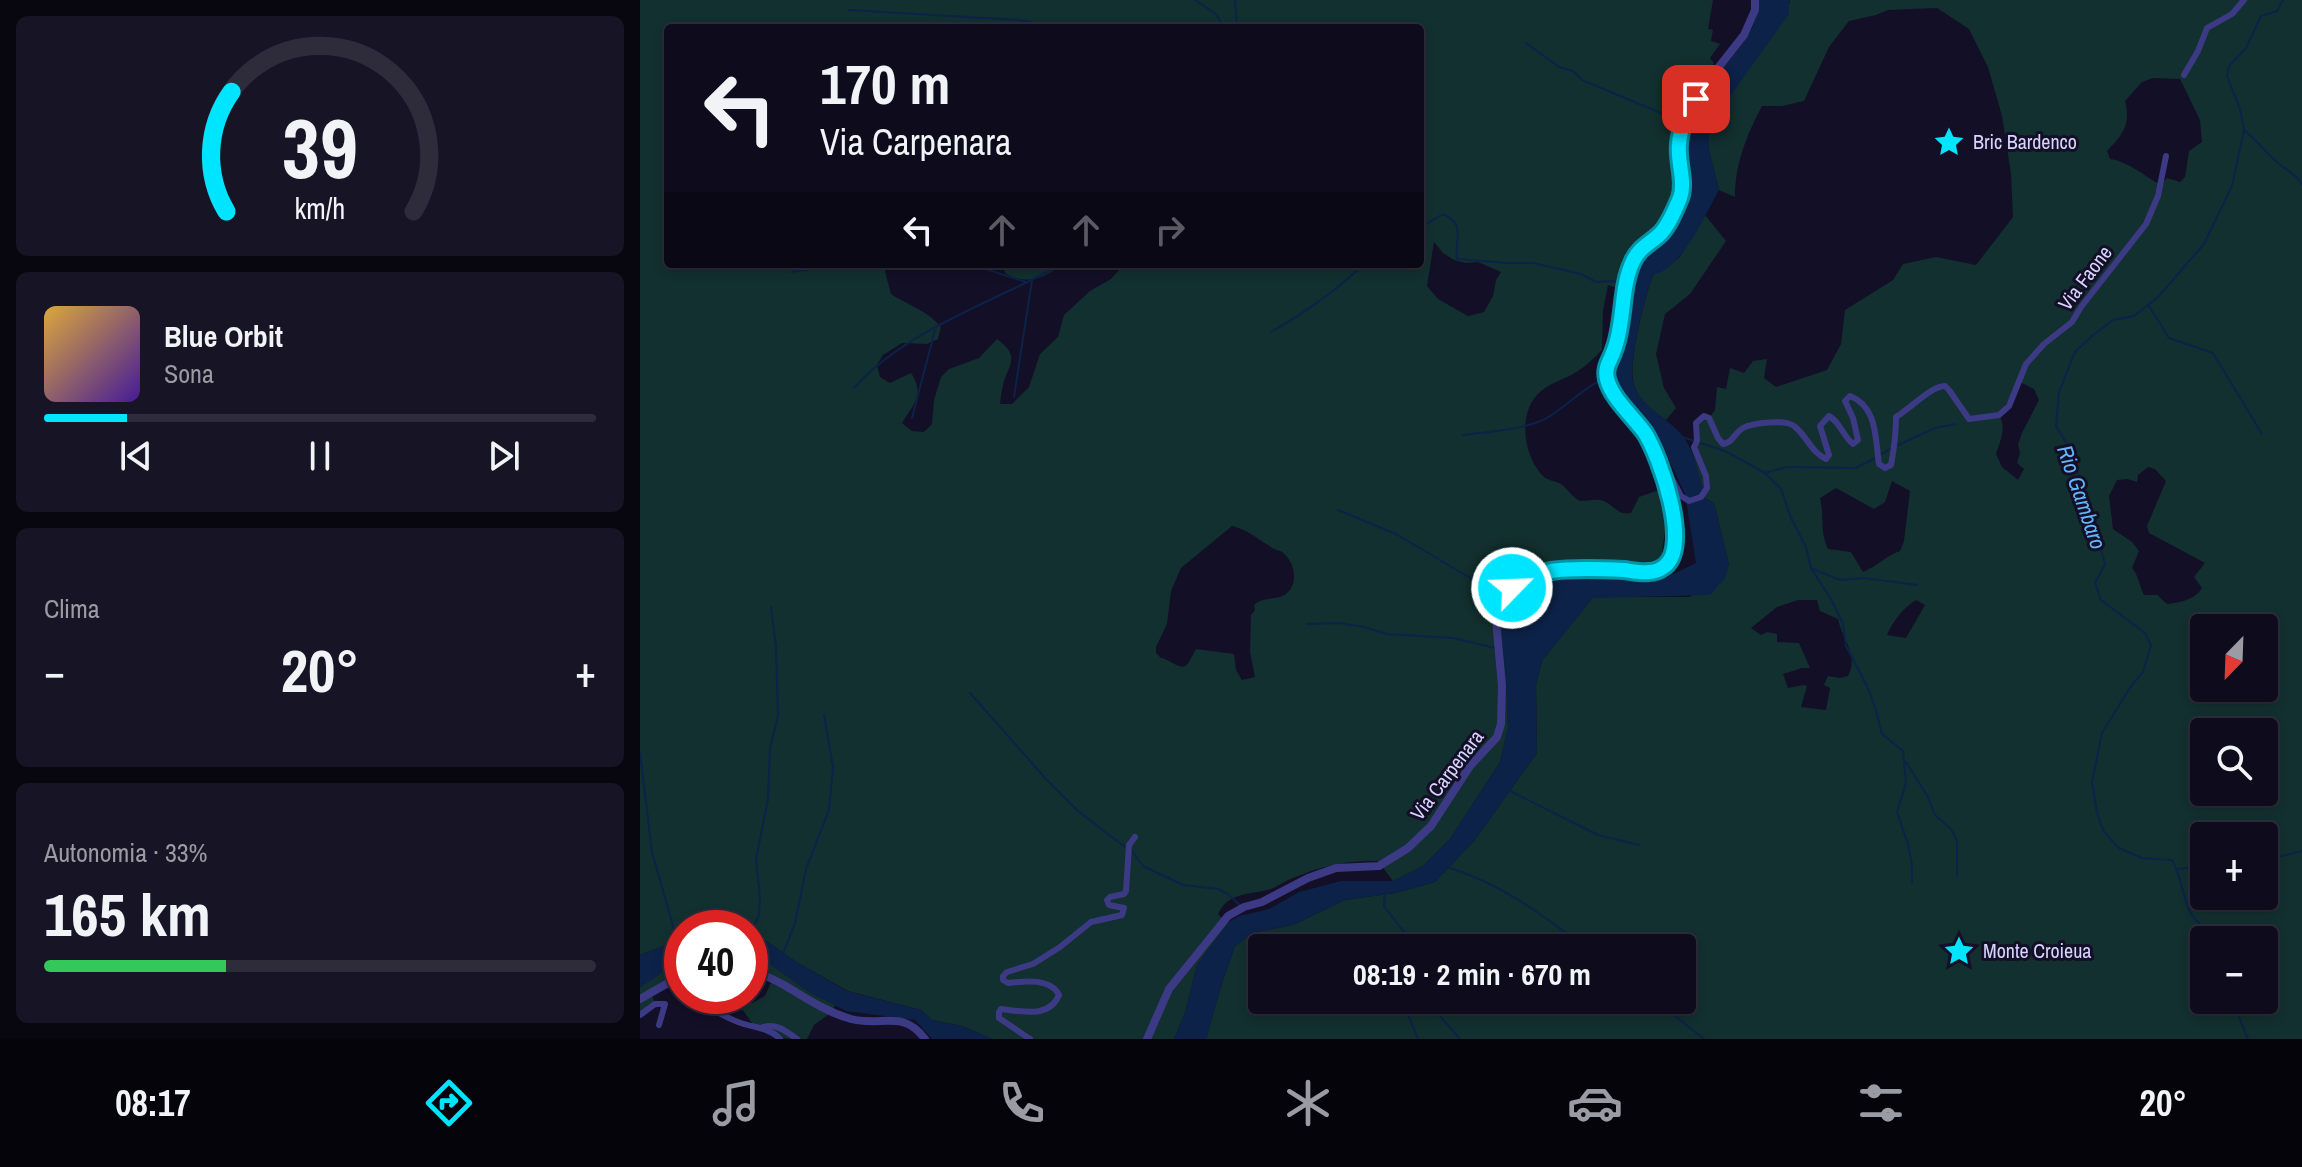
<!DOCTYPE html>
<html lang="it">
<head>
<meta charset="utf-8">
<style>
	body { margin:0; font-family:"Archivo Narrow",sans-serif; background:#171425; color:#f1f3f6; height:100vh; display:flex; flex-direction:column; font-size:30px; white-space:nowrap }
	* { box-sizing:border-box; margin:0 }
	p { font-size:26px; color:#9b9ba3 }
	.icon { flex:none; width:44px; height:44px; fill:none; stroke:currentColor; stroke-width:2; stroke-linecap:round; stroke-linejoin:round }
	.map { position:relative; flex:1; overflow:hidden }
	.sheet { display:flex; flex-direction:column; gap:16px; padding:16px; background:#08060f; width:640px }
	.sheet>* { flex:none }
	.banner { position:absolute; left:24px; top:24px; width:760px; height:244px; border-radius:8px; box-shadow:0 4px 12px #0003,0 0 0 2px #2e2b3b; background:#0e0b1c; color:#f1f3f6; overflow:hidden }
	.needle { width:52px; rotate:203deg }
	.tools { position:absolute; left:1550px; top:614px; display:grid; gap:16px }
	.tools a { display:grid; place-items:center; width:88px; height:88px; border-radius:8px; background:#0e0b1c; box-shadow:0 4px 12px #0003,0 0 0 2px #2e2b3b; font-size:40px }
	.speed { position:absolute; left:24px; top:910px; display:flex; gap:16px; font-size:40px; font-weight:700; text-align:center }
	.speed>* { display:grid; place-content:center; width:104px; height:104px; border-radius:50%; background:#0e0b1c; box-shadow:0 4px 12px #0003,0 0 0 2px #2e2b3b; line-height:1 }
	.speed .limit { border:12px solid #d22; background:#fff; color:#111 }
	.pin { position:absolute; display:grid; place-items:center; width:68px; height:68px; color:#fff; margin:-34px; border-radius:16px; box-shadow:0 4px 12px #0006 }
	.me { position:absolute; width:88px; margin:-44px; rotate:66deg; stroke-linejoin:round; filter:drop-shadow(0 0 6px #0008) }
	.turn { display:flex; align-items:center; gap:28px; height:168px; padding:0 24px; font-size:36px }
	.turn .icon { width:104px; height:104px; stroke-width:2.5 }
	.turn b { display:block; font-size:56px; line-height:68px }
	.lanes { display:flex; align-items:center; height:76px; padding:0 24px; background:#0003; justify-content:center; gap:40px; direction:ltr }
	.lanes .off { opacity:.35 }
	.big { font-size:60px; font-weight:700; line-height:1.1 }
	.sheet .card { flex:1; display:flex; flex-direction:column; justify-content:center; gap:12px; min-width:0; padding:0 28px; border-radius:12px; background:#171425 }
	.sheet .dial { align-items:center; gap:0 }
	.dial svg { height:208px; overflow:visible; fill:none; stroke:#2e2b3b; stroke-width:7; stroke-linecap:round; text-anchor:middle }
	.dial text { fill:#f1f3f6; stroke:none }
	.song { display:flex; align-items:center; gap:24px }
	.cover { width:96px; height:96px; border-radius:12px; background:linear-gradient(135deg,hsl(40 70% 55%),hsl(260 70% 35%)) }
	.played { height:8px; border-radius:4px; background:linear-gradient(90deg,#00e5ff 15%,#2e2b3b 15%) }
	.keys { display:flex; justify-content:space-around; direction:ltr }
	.heat { display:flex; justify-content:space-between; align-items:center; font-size:44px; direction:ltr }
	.charge { height:12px; border-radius:6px; background:linear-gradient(90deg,#34c759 33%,#2e2b3b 0) }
	.trip { position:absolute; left:608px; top:934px; width:448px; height:80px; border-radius:8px; background:#0e0b1c; box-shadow:0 4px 12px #0003,0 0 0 2px #2e2b3b; font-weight:700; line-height:80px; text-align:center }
	.dock { display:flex; height:128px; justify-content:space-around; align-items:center; background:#06040b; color:#9b9ba3 }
	.dock .icon { width:56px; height:56px }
	.dock .selected { color:#00e5ff }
	.dock b { font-size:36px; color:#f1f3f6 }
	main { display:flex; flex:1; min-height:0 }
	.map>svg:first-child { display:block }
	.green { fill:#12302f; fill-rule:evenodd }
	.water { fill:#0c2248 }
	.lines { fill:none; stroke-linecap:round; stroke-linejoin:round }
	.stream { stroke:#0c2248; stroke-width:2 }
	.minor { stroke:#3d3a85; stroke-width:6 }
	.tertiary { stroke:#3d3a85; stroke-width:8 }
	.route-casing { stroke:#0095a6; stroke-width:20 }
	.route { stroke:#00e5ff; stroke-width:14 }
	.labels { text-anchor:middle; stroke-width:6; stroke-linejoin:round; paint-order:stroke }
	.poi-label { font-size:20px; fill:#d9d4ff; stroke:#130f26; text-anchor:start }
	.street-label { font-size:20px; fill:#d9d4ff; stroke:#130f26 }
	.water-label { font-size:22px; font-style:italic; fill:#62b6ff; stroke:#130f26 }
</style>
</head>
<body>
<main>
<section class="sheet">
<div class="card dial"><svg viewBox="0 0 100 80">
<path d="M14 69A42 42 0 1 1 86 69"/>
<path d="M14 69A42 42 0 0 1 16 23" stroke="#00e5ff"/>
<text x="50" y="56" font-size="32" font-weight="700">39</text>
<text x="50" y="72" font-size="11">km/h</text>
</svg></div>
<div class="card">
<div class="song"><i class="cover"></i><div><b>Blue Orbit</b><p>Sona</p></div></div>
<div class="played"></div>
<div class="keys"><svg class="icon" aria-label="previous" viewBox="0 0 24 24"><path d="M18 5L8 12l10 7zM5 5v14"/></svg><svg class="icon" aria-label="pause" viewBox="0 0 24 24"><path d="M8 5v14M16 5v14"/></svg><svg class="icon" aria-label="next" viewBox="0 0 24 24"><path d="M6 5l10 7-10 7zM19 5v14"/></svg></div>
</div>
<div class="card"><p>Clima</p>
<div class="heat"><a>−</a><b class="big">20°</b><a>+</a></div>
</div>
<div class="card"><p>Autonomia · 33%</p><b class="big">165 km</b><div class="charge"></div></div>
</section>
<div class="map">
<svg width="1662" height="1039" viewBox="0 0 1662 1039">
	<rect width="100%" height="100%" fill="#130f26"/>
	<g class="green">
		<path d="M0,0h1073l-5,29 5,1 -2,11 9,3 -10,14 4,5 -15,19 -17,31 -7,38 3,37 -6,16 -14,25 -11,9 -23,52 -16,-5 -5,26 -1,39c-9,9 -18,18 -29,24 -11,6 -23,9 -33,18 -23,20 -17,65 4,85 5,4 12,4 17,7 7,5 11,13 19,17 6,0 14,-2 20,-1 14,3 16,16 31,13l8,-16 17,-6 6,2c11,26 0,41 0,65 0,6 4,13 5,19l-112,2 -54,56 5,42 2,51 -8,34 -50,77 -27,27 -30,15 -15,-20c-31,-1 -57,5 -85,17 -8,3 -15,8 -22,11 -19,6 -44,2 -53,26l11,7 -32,43 -12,48 -11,26h-182l-30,-13 -30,-6 -11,-10 -73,-19 -50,-28 -32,-22 -16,-5v-8h-68v11l-42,16zM28,28h752v236h-304l3,6 -8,9 -21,12 -26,24 -6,22 -18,17 -11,33 -17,17h-12c1,-9 2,-18 5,-26 9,-20 10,-25 -8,-39l-18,19 -30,11 -8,8 -7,23 -2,24 -8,8 -12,-1 -10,-8c12,-19 23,-29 9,-50l-21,10 -10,-6 -3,-12 6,-10 19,-12 25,1 11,-5 3,-12c-14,-17 -32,-21 -50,-33l-6,-23 1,-7h-218zM794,242l9,11 11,7 12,3 12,-1 23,10 -5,8 -3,16 -9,16 -16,4 -30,-17 -11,-13zM592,526c16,4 26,13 39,21 3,3 8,3 11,5 12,9 17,29 6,40 -9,10 -24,3 -34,13l1,5 -4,5 -1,37 5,25 -13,3 -6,-10 -2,-16 -38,-5c-11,20 -9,22 -29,11 -10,-5 -3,1 -11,-7v-6l11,-23 4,-33 10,-23z"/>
		<path d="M1149,0h513v1039h-1096l16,-56 13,-37 17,-13 41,-8 52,-25 50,-7 40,-11 39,-41 63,-88 -1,-69 6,-23 51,-64h97l39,-32 -15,-62 -9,-5 -14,-50 3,-1 5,-29h10l6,-8 2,-23 9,2 4,-21 14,5 9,-12 14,-2 -3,19 12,9 51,-17 14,-26 4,-34 48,-30 10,-16 33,-7 40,8 37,-48 -2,-43 -9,-58 -14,-49 -19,-38 -32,-21 -49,2 -12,5 -27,6 -20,26 -25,54 -22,5h-20c-15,28 -27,58 -27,91l-16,-7 -10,-40v-20l9,-17 72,-111zM1513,78l27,1 20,41 2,22 -13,9 -4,26 -5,5 -13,-4 -6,7c-17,-9 -33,-24 -51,-26l-3,-8c16,-17 24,-26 18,-50l17,-19zM1380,382l14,7 5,11 -17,33 -4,11 2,9 -3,10 7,6 -6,11 -16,-13 -6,-13c4,-13 11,-26 3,-39zM1508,467l7,2 11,12 -19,45 2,7 56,30 -11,14 8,11c-6,11 -23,15 -35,16l-10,-9h-13c-5,-10 -5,-19 -12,-27l7,-17 -7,-9 -19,-13 -4,-33 8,-16 10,-1 10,3 1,-7zM1252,481l18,10 -6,50 -4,10c-14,5 -23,15 -37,21l-12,-20 -23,-3c-9,-21 -3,-29 -8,-51l16,-10 38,21 11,-7zM1158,600h19l3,11 18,8c4,20 21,36 10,57l-8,2 -12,-2 -4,9 6,3 -4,22 -25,-3 6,-21 -3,-1 -16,3 -5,-14 19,-6h8l-11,-25 -22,-1v-8l-10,-2 -6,3 -10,-7 26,-21zM1276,600l9,5 -19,33 -19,-3c6,-14 16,-27 29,-35zM1564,628h60v60h-60zM1564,732h60v60h-60zM1564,836h60v60h-60zM1564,940h60v60h-60zM622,948h420v52h-420z"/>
		<path d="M1065,215l21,26 -36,53 -25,20 -9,40 8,34 12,20 -10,12c-12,-9 -25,-17 -31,-32 -9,-21 10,-91 18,-113l26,-17z"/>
		<path d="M361,264h61c-18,15 -35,21 -56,10z"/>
		<path d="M113,951l56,41 26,13 -3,7 -18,13 -7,14c-18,0 -43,0 -55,-16 -8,-11 -10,-17 -23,-23l3,-4 20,7 13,-7 7,-16 -22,-12z"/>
		<polygon points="39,961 42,975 11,992 15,1004 0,1015 0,987"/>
	</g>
	<g class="water">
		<path d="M1119,0h30v14l-71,99 -9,17v20l10,40c-15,26 -36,78 -66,85 -8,22 -26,89 -19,110 8,23 33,32 47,49 15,18 18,42 24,64l9,5 15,62 -4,13 -15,17 -117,3 -51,63 -6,23 1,69 -63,88 -39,41 -40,11 -50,7 -52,25 -41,8 -17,13 -13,37 -16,56h-32l11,-26 12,-48 32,-43 10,-6 30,-7 30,-17 42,-11h52l30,-15 27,-27 50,-77 8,-34 -2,-51 -5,-42 3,-15 12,-19 13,-11 26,-11 112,-2 29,-14 -11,-69 -28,-59 -43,-49c-9,-21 2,-20 8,-38 9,-26 4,-58 16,-84 10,-22 18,-15 29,-28 6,-7 10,-20 14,-28 14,-30 -7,-62 11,-94 6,-12 14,-26 23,-37 20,-26 41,-40 44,-77z"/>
		<polygon points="110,936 126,941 158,963 207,991 281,1010 292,1020 322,1026 352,1039 292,1039 275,1020 206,1011 169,992 110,950"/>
		<polygon points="42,939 42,960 0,987 0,955"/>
	</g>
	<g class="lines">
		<g class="stream">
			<polyline points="555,0 576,14 584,28"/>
			<polyline points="595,0 597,28"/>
			<polyline points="209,10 379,20 391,22 405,28"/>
			<polyline points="886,43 919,67 933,71 942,80 1040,121"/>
			<path d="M1605,131c13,10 21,22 33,32 9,8 17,10 24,21"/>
			<polyline points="780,215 786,224"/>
			<path d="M780,228l23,-14c24,11 11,26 14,45l50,4h26l48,11 15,8 16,-1 11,2"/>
			<polyline points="330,264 386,282"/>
			<polyline points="152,272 206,264"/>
			<polyline points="1509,306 1529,338 1573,353 1622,434"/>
			<path d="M631,332c35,-20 65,-41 93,-68"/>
			<path d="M214,388c41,-46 104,-73 159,-99 17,-8 33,-17 50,-25"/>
			<polyline points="374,397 392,280"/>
			<polyline points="272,418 295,330"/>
			<path d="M823,435c25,-3 59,-5 82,-16 20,-11 36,-30 58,-40"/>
			<polyline points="1042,437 1085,451 1125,473 1141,489 1151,518 1166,547 1171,568 1192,601 1203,624 1206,646 1227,686 1235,707 1242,734 1263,751 1266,783 1257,812 1268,844 1272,865 1272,882"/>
			<polyline points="1258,445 1295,428 1316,424"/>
			<polyline points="1240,455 1252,448"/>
			<polyline points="1125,473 1147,467 1216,468 1235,458"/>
			<polyline points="698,510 756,534 832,579 865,594"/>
			<polyline points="1173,569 1200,580 1224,578 1277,585"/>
			<polyline points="667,624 699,623 724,627 747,634 813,638 855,648"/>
			<polyline points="330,693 406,779 438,811 485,847"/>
			<polyline points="0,753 12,852 37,940"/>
			<polyline points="1266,762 1288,797 1295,815 1312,830 1317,841 1317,876"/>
			<polyline points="868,790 958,835 999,845"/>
			<polyline points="491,850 503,866 543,885 578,889 588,894 602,907"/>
			<polyline points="1624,855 1642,856 1662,851"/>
			<path d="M810,868c51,16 94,47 135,80"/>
			<polyline points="1537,869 1564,866"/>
			<polyline points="745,893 744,906 767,936 767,948"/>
			<polyline points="110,934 119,915 120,898 116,859 128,799 130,748 138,716 136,647 131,607"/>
			<path d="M1580,940c-8,-7 -18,-13 -25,-21 -13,-16 -12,-41 -23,-59l-30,-2 -23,-10 -15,-16 -7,-19 -5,-31 10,-49 29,-47 12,-14 8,-27 -6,-12 -44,-33 -6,-17 10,-19 -15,-56 -20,-59 -14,-23 3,-34 16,-40 18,-17 20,-15 21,-4 24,-19 46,-53 28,-58 12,-56 -4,-21 -13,-33 2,-10 17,-18 15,-32 16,-5 6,-11"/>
			<polyline points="143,954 155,923 166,869 189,810 193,767 184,715"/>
			<polyline points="762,1000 778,1039"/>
			<polyline points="786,1000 820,1039"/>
			<polyline points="1015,1000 1064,1039"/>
			<polyline points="1592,1000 1608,1039"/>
		</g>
		<g class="minor">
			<polyline points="1544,75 1558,51 1567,28 1592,14 1604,0"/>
			<path d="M1017,450l24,46 8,5 12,-4 6,-9 -1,-12 -12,-29 3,-6 -1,-18 8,-7 5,2 9,20 5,6c11,-2 11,-11 20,-16 9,-5 43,-9 51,-2 13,10 17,26 32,33l3,-4 -9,-29 9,-10c11,6 14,20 24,28l5,-4 -5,-22 -8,-17 5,-5c28,11 25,43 29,68l6,4 6,-3c3,-16 5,-31 5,-48 14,-8 35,-31 49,-31l4,4 20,29 30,-4 10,-9 17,-42 18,-20 28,-22 9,-15 65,-83 12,-28 8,-40"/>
			<path d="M53,996c14,10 29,20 45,26 15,6 31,5 42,17"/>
			<polyline points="0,1015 15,1004 25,1004 19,1025"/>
			<path d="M121,1028c14,-6 25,3 36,11"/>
			<path d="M390,1039l-31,-21v-6l2,-3c21,2 48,10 58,-14 -8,-17 -34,-14 -51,-12l-5,-3v-4l4,-4 26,-8 27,-17 31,-25 31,-7 2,-7 -15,-3 -2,-5 3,-3 14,-3 2,-3 3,-46 6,-8"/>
		</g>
		<g class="tertiary">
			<path d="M110,968c11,6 23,11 34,17 22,13 42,27 67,34 31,8 52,-10 74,20"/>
			<polyline points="0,999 42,975"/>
			<polyline points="507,1039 529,989 588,916 604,907 622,902 668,878 696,868 739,866 768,848 791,826 830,766 857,737 861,724 862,686 856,620 861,601 872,588 910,571 983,570 1008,573 1023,569 1031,560 1034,542 1031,503 1017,457 1006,435 972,391 966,377 967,363 974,351 981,325 988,278 993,260 1004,245 1023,230 1041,196 1043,187 1039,172 1039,143 1046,118 1074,73 1104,35 1115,10 1115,0"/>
		</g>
	</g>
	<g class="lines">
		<g class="route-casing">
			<path id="route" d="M872,588c12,-6 25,-14 39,-17 19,-3 53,-2 73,-1 8,1 17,3 25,2 5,0 12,-3 16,-6 26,-21 -5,-109 -20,-133 -12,-17 -33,-34 -38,-54 -3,-12 4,-19 7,-29 11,-28 6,-62 19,-89 6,-13 16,-17 26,-26 9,-8 16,-25 21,-37 6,-16 -3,-36 -1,-54 1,-16 9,-31 17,-45"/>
		</g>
		<use href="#route" class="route"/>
	</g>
	<defs>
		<g id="sight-bare" transform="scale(2.4)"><path d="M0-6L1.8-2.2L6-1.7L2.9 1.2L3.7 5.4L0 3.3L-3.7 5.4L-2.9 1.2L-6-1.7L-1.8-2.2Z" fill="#00e5ff" stroke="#130f26" stroke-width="2.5" paint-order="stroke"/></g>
	</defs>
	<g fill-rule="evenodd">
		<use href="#sight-bare" x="1309" y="142"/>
		<use href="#sight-bare" x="1319" y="951"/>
	</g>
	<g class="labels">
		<g class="poi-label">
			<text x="1333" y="149">Bric Bardenco</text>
			<text x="1343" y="958">Monte Croieua</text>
		</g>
		<g class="street-label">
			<text transform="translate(1445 278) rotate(-53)" y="7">Via Faone</text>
			<text transform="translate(807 775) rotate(-53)" y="7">Via Carpenara</text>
		</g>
		<g class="water-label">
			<text transform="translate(1442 497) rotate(71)" y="8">Rio Gambaro</text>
		</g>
	</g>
</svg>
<div class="tools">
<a><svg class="needle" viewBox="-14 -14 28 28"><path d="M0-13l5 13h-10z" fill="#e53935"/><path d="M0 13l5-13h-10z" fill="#9b9ba3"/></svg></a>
<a><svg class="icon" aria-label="search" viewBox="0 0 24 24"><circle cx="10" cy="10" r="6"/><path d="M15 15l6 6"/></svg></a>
<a>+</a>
<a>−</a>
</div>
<div class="speed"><div class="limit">40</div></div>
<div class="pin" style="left:1056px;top:99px;background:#d93025"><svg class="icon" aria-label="arrive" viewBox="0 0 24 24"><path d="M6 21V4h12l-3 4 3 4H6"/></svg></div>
<svg class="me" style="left:872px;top:588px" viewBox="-20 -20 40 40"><circle r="17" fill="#00e5ff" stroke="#fff" stroke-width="3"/><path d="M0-11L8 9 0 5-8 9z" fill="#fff"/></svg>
<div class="trip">08:19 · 2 min · 670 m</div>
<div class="banner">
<div class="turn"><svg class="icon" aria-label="left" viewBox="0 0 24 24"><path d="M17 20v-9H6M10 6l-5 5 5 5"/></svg><div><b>170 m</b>Via Carpenara</div></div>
<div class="lanes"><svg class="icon" aria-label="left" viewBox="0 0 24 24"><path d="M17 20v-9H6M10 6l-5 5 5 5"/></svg><svg class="icon off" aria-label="ahead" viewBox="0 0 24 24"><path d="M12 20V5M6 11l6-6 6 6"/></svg><svg class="icon off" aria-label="ahead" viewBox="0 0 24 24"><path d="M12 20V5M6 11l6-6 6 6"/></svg><svg class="icon off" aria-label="right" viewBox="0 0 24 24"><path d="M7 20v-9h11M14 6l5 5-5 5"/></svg></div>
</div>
</div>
</main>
<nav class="dock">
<b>08:17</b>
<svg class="icon selected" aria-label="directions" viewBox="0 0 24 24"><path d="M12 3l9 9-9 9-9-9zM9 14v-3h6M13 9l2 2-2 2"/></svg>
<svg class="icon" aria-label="music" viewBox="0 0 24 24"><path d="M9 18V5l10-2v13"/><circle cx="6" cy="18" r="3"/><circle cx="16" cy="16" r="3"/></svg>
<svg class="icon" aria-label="phone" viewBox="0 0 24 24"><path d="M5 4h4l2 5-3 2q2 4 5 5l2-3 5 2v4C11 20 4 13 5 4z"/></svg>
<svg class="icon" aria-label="climate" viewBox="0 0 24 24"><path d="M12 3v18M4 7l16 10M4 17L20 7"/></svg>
<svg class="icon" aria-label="car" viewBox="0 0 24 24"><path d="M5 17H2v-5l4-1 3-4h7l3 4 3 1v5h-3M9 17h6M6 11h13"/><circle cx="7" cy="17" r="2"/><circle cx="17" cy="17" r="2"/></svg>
<svg class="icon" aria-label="filters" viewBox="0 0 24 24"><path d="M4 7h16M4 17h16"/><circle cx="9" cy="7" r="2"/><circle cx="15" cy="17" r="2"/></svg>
<b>20°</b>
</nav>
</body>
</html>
